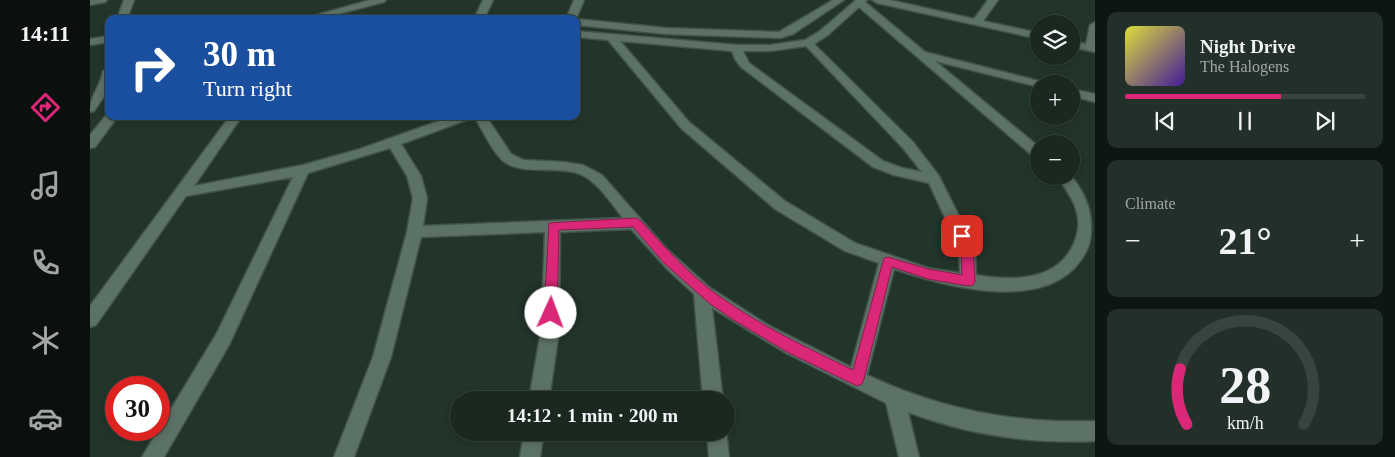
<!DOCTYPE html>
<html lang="en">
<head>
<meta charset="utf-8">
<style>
	body { margin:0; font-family:Georgia,serif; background:#233029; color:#f1f3f6; height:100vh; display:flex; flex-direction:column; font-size:19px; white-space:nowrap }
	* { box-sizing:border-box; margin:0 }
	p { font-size:16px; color:#9fa6a5 }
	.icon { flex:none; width:28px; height:28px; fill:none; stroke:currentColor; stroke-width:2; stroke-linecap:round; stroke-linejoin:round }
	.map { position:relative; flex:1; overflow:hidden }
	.side { display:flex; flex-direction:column; gap:12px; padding:12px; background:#0e1612; width:300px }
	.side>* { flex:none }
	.hud { position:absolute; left:15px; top:15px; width:475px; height:105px; border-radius:10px; box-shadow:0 2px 8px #0003,0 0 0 1px #38443e; background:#1a4fa0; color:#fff; overflow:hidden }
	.buttons { position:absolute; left:940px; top:15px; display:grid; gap:10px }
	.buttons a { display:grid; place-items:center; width:50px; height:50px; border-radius:50%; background:#1a2820; box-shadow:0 2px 8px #0003,0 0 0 1px #38443e; font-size:25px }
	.speed { position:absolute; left:15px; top:376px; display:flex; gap:10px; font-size:25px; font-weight:700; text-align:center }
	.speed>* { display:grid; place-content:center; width:65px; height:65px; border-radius:50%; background:#1a2820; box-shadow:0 2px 8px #0003,0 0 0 1px #38443e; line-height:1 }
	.speed .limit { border:8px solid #d22; background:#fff; color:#111 }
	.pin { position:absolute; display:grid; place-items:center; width:42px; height:42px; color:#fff; margin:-21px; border-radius:10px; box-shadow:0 2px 8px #0006 }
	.me { position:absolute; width:55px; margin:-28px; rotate:2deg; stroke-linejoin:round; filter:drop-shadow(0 0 4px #0008) }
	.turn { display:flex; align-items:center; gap:18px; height:105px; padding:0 15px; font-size:22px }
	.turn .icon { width:65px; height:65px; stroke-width:2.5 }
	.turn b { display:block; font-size:35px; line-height:42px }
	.big { font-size:38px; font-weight:700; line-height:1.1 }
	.side .widget { flex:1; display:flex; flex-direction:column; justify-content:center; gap:8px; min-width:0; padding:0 18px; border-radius:10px; background:#233029 }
	.side .dial { align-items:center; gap:0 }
	.dial svg { height:130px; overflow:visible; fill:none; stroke:#38443e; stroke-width:7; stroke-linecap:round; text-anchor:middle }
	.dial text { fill:#f1f3f6; stroke:none }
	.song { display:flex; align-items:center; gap:15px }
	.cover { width:60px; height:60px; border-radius:8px; background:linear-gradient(135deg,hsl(60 70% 55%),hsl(260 70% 35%)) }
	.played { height:5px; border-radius:2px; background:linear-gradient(90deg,#db2777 65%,#38443e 65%) }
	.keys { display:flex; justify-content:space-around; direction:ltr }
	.heat { display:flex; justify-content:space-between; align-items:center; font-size:28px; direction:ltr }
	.trip { position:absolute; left:360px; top:391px; width:285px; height:50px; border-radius:25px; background:#1a2820; box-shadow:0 2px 8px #0003,0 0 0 1px #38443e; font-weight:700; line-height:50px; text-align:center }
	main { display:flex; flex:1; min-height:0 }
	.tab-bar { display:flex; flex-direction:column; width:90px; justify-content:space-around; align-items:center; background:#0a100d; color:#9fa6a5 }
	.tab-bar .icon { width:35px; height:35px }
	.tab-bar .on { color:#db2777 }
	.tab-bar b { font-size:22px; color:#f1f3f6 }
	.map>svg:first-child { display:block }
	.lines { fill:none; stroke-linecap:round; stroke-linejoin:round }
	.street-casing { stroke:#41524a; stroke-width:3 }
	.street { fill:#5d7267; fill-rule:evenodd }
	.route { fill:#db2777; stroke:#8e194d }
</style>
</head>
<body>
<main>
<nav class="tab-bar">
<b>14:11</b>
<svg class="icon on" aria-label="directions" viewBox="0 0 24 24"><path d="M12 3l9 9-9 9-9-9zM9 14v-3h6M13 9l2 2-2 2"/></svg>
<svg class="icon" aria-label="music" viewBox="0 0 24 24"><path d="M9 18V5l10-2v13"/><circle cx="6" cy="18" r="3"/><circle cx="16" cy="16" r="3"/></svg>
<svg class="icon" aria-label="phone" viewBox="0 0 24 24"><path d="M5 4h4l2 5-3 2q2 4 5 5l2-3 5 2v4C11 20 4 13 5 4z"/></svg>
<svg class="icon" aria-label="climate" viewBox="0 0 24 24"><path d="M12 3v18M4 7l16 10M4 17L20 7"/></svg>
<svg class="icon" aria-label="car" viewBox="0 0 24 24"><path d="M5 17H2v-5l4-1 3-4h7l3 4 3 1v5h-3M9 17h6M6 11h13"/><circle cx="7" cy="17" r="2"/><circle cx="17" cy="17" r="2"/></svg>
</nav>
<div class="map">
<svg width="1005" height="457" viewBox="0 0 1005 457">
	<rect width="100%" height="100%" fill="#22352b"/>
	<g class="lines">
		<g class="street-casing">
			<g id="street">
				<polygon points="0,0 17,0 15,2 0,5"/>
				<polygon points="34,0 44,0 37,19 27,19"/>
				<polygon points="280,0 296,0 294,2 229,19 212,19"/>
				<polygon points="393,0 403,0 394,19 384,19"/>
				<polygon points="484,0 494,0 486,19 476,19"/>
				<polygon points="743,0 754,0 703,34 690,38 576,34 486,25 486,19 576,28 689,32"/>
				<path d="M766,0h11l-2,2 60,50 118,30 2,2h-6v3l-104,-26 104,86v11l-5,-1 -175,-150 -31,28 -14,9 99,98 26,34 36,72 1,27c35,6 82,7 98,-32 4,-9 6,-19 3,-30 -3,-14 -12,-24 -20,-37h14c17,20 24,44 18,69 -29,73 -139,43 -195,24l-27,106c73,34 146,49 228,46v20c-64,3 -127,-6 -187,-29l11,45h-20l-13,-54 -100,-50 -74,-45 11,92h-20l-9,-106 -26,-24 -37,-41 -71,3 -1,99 -10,69h-20l12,-69 4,-99 -124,5 -30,120 -37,100h-20l39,-100 34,-125 6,-34 -6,-22 -17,-28 -82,25 -79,172 -65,112h-22l75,-124 76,-156 -107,19 -90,129 -6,2v-21l140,-190h12l-48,70 109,-21 57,-16 93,-33h18l-2,3 -68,25 20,32 6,22 -4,28 200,-8c-12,-15 -25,-36 -43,-44 -22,-9 -62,3 -79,-15 -10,-10 -19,-30 -27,-43h12l25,38 13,6 39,2 20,3 19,10 64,73 43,39 59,38 83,42 28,-104 -34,-12 -70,-42 -94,-81 -73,-88 -32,-3v-6l161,14h33l35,-5 15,-9zM530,41l112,10 3,8 6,8 132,100 21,8 35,8 30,65 1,25 -32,-5 -73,-25 -70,-42 -96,-79zM716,46l97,102 19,24 -20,-4 -19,-7 -134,-98 -6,-12h27z"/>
				<polygon points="782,0 800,0 884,19 898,0 908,0 893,21 949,33 949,39 787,3"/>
				<polygon points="1005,22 1005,52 981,47 981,41 996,44 1000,25"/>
				<polygon points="19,36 19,42 0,45 0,39"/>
				<path d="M19,68v21l-15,22 -4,1c0,-17 10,-24 13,-41z"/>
				<polygon points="981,89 1005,94 1005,102 981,96"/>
				<polygon points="18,113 19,116 28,116 5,147 0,148 0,135"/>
				<polygon points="636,430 639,457 619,457 617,432 636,432"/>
				<polygon points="434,432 454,432 450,457 430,457"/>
			</g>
		</g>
		<use href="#street" class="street"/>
	</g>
	<path class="route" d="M546,218l4,2c25,27 49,55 79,76 42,30 88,52 134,74l31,-112 4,-1 40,12 34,6 -1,-27 -5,-12 6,-5 4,2 7,15 2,33 -2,4 -5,1 -40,-7 -36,-12 -28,112 -2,5 -5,2 -68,-33 -57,-34 -23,-16 -45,-40 -31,-36 -74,3 -2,83 -2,4 -4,2 -5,-2 -2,-4 5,-90z"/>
</svg>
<div class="buttons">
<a><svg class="icon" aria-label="layers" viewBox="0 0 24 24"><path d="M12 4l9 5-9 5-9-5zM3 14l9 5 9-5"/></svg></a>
<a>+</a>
<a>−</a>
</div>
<div class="speed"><div class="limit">30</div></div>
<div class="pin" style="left:872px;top:236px;background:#d93025"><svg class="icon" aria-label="arrive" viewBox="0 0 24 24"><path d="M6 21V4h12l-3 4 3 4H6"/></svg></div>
<svg class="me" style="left:461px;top:313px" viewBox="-20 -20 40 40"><circle r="19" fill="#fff"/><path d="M0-13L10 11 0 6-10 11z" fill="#db2777"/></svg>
<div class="trip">14:12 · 1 min · 200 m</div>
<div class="hud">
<div class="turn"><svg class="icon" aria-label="right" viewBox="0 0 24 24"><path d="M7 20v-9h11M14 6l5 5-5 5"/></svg><div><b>30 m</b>Turn right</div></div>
</div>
</div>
<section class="side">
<div class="widget">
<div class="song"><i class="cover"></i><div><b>Night Drive</b><p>The Halogens</p></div></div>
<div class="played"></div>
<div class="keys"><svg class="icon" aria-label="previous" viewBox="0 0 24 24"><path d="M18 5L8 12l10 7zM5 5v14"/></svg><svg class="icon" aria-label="pause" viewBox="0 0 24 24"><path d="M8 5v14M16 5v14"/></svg><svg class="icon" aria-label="next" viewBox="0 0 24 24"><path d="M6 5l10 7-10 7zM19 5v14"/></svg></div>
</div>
<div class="widget"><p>Climate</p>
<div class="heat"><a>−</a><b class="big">21°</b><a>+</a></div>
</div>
<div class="widget dial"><svg viewBox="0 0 100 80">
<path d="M14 69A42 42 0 1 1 86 69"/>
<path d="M14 69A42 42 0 0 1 10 35" stroke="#db2777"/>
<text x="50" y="56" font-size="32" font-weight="700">28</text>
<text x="50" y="72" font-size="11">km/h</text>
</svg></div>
</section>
</main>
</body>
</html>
